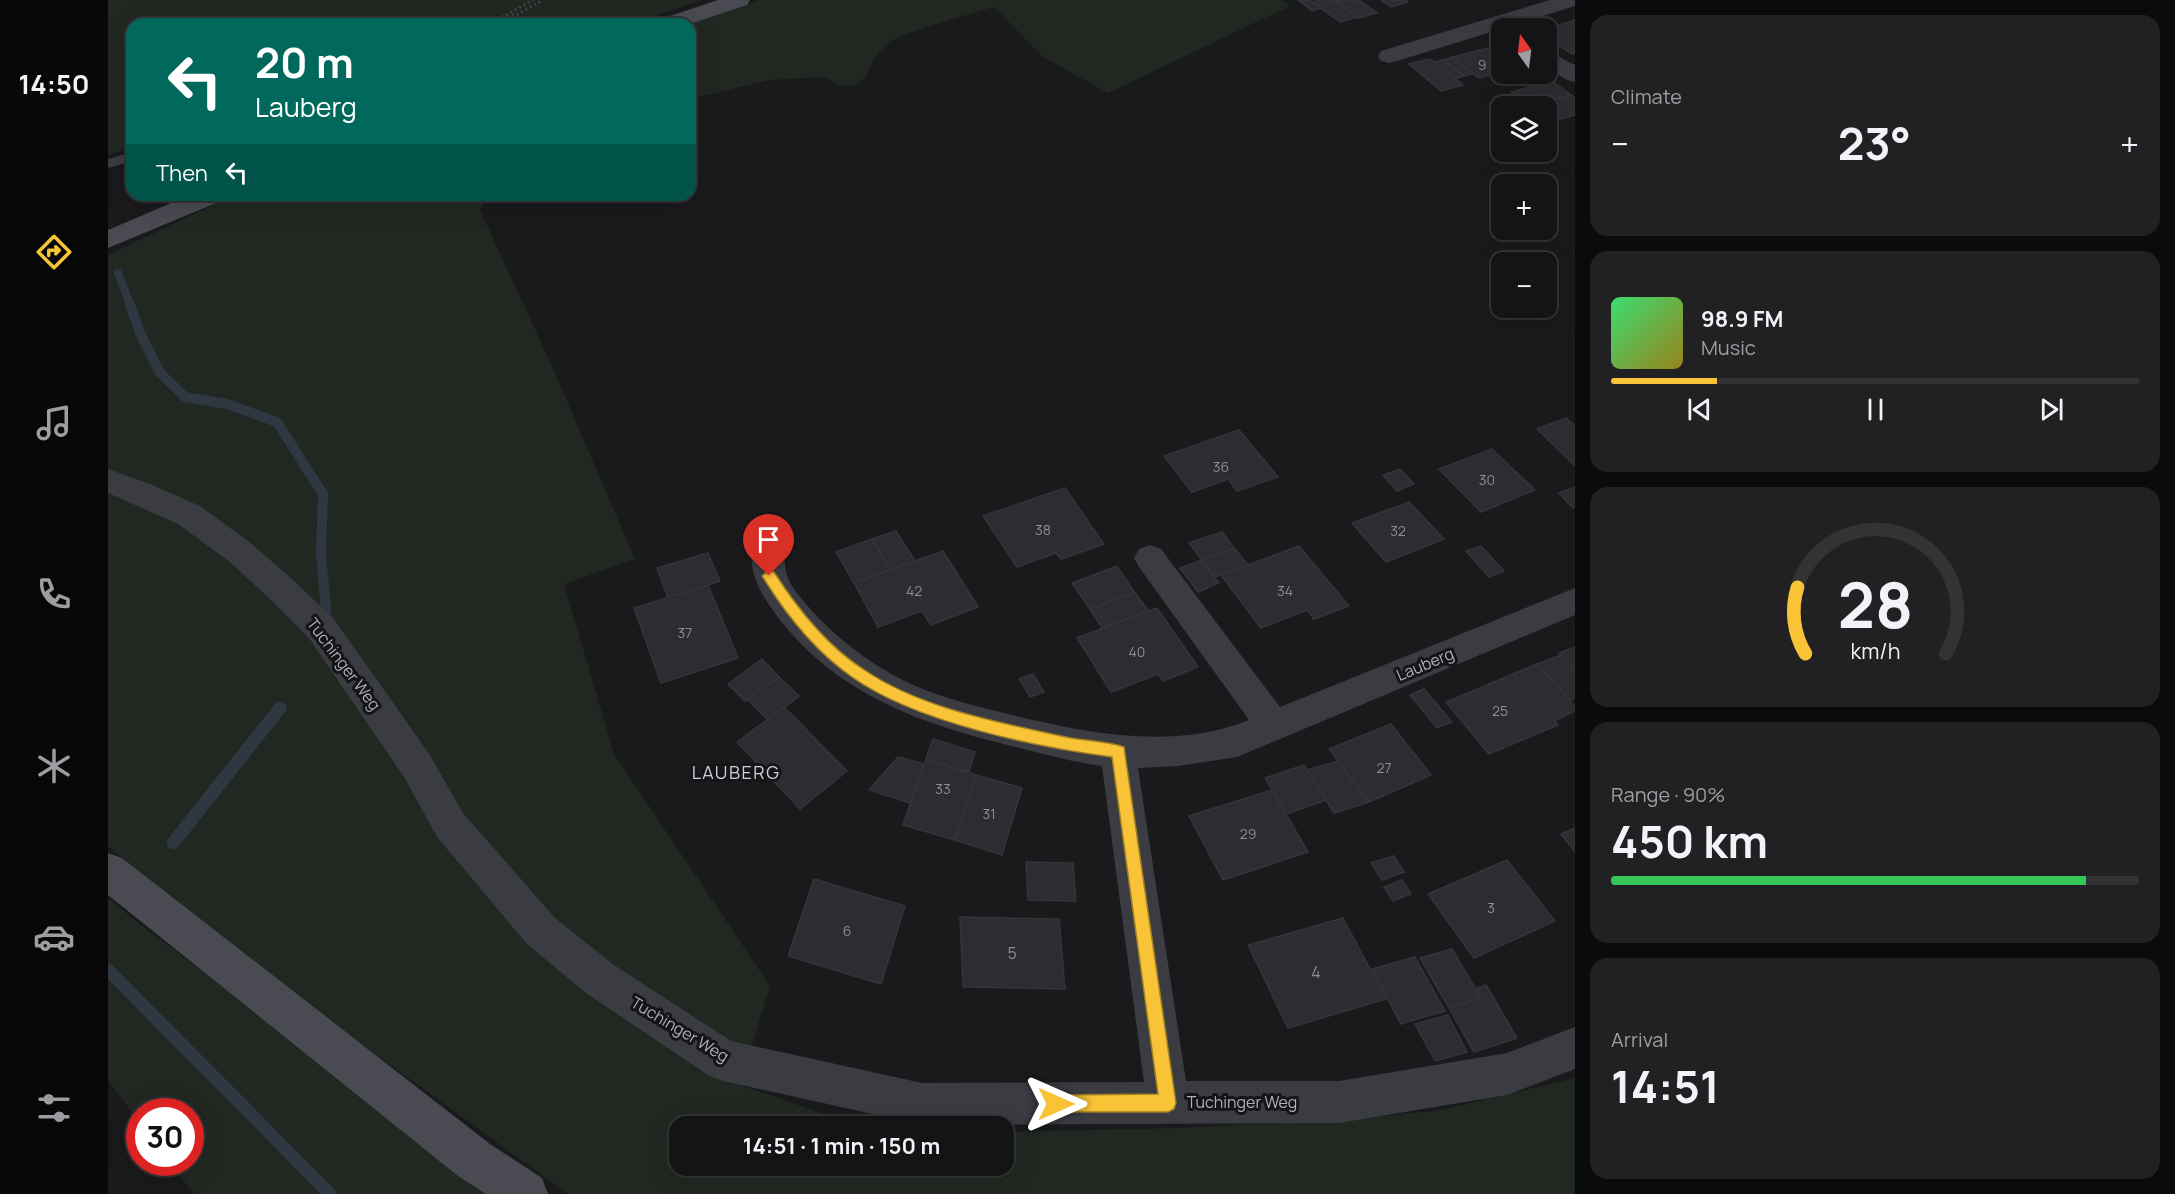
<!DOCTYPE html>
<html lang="en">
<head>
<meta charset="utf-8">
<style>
	body { margin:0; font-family:Manrope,sans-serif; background:#212123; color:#f1f3f6; height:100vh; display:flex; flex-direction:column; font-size:22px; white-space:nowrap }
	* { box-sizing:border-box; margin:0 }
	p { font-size:20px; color:#9d9ea1 }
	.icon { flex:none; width:33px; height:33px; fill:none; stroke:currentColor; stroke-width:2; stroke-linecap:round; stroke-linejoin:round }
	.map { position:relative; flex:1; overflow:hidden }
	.details { display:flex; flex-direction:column; gap:15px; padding:15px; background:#0b0b0c; width:600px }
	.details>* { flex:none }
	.hud { position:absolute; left:18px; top:18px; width:570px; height:183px; border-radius:18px; box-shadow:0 6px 24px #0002,0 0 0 2px #333335; background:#00695c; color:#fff; overflow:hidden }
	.needle { width:39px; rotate:346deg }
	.fabs { position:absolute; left:1383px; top:18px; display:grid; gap:12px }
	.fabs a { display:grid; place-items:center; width:66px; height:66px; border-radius:12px; background:#141416; box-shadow:0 6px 24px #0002,0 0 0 2px #333335; font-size:30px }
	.speed { position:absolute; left:18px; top:1098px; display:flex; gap:12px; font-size:30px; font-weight:700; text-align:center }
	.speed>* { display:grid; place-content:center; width:78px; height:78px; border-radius:50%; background:#141416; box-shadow:0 6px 24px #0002,0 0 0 2px #333335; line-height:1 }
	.speed .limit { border:9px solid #d22; background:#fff; color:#111 }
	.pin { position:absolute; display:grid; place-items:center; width:51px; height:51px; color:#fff; margin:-62px -26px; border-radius:50% 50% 50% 0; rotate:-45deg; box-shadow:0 0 6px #0007 }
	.pin .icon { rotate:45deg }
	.me { position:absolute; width:66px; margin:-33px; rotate:90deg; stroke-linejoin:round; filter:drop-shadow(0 0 4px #0008) }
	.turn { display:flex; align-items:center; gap:21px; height:126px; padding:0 30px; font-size:27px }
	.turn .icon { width:78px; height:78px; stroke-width:2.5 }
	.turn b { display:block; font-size:42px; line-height:51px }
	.then { display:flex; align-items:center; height:57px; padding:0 30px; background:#0003; gap:12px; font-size:22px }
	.big { font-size:45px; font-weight:700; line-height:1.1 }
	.details .tile { flex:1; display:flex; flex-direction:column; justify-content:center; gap:9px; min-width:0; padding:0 21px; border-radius:18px; background:#212123 }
	.details .dial { align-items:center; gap:0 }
	.dial svg { height:156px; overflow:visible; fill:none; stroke:#333335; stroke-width:7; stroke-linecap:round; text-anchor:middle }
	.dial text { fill:#f1f3f6; stroke:none }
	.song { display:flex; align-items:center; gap:18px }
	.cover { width:72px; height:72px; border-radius:9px; background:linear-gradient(135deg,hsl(140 70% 55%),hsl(50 70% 35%)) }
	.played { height:6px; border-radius:3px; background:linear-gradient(90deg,#f8c336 20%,#333335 20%) }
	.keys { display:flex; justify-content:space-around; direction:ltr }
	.heat { display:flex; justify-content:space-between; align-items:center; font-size:33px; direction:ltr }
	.charge { height:9px; border-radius:4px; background:linear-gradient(90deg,#34c759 90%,#333335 0) }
	.trip { position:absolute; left:561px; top:1116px; width:345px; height:60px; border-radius:18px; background:#141416; box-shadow:0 6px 24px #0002,0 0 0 2px #333335; font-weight:700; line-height:60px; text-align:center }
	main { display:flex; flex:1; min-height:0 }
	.tab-bar { display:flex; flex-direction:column; width:108px; justify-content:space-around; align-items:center; background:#080809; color:#9d9ea1 }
	.tab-bar .icon { width:42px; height:42px }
	.tab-bar .on { color:#f8c336 }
	.tab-bar b { font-size:27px; color:#f1f3f6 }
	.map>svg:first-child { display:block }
	.green { fill:#202821 }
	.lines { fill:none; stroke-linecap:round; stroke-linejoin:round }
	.stream-far2 { stroke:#2f3842; stroke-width:8 }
	.stream-far1 { stroke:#2f3842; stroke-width:10 }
	.stream { stroke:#2f3842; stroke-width:13 }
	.building { fill:#2d2d31; stroke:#343439; stroke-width:1.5 }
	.path { stroke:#414349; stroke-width:3; stroke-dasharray:2 3; stroke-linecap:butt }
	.lane { fill:#3b3c42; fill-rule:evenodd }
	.street { fill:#3b3c42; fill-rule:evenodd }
	.secondary { fill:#494a52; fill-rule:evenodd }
	.route { fill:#f8c336; stroke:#a17f23; stroke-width:1.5 }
	.labels { text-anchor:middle; stroke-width:6; stroke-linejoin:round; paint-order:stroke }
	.number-label { font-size:14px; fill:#8c8e98 }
	.street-label { font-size:16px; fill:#acb0bc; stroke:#151518 }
	.near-number-label { font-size:16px; fill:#8c8e98 }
	.neighbourhood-label { font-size:18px; letter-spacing:1.5px; fill:#ced0d8; stroke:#151518 }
</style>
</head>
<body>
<main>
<nav class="tab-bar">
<b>14:50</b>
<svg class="icon on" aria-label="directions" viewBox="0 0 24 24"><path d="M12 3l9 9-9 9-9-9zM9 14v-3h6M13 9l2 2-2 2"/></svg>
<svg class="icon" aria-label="music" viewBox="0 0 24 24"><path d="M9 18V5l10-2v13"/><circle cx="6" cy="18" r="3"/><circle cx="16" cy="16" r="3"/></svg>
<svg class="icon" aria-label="phone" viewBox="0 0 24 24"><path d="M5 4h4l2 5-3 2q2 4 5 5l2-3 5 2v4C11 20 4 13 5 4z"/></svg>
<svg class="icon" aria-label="climate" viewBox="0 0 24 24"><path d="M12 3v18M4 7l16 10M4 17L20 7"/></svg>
<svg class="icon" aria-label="car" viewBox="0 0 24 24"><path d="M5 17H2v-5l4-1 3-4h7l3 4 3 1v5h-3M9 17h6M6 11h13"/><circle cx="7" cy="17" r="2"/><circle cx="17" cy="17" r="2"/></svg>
<svg class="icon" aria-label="filters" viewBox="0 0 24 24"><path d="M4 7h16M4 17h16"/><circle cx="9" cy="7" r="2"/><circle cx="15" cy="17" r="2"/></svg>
</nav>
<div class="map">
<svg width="1467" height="1194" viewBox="0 0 1467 1194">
	<rect width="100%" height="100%" fill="#1a1a1d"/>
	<g class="green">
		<polygon points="0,0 594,0 523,24 24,24 24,147 0,155"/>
		<polygon points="652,0 1174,0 1182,6 1000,93 934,56 886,7 814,28 782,41 766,58 757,78 747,85 731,85 716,77 661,80 582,99 582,24"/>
		<polygon points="126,195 381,195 372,210 444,366 527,559 456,584 506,754 662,986 632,1085 713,1113 799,1126 572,1126 572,1166 896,1166 896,1132 1072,1128 1248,1119 1334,1110 1467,1078 1467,1194 460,1194 146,966 0,846 0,255"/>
		<polygon points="0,898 33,925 392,1194 86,1194 62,1163 82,1162 82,1112 32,1112 31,1122 0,1080"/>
	</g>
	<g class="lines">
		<polyline class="stream-far2" points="10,273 23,307"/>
		<polyline class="stream-far1" points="22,305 33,335 52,373 77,397 119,404 169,422 215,494 213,554 219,621"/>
		<g class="stream">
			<polyline points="65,843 172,708"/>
			<polyline points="0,970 222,1194"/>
		</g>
	</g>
	<g class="building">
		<polygon points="1190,0 1202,0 1213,8 1204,11"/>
		<polygon points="1212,0 1227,0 1250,17 1232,22 1205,2"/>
		<polygon points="1227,0 1251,0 1269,13 1251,18"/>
		<polygon points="1273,0 1297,0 1300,2 1283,7"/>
		<polygon points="1467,20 1467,53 1464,54 1438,37 1438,29"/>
		<polygon points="1389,46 1394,49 1394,72 1371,78 1344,57"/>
		<polygon points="1344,57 1365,74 1356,76 1335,60"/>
		<polygon points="1322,59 1326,62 1355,85 1333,91 1301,64"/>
		<polygon points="1335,60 1356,76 1346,79 1326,62"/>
		<polygon points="1404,74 1426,74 1429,76 1413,80"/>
		<polygon points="1438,74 1446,80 1429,84 1421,78"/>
		<polygon points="1444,81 1463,95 1422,106 1403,92"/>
		<polygon points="1463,95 1467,98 1467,115 1442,122 1438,119 1438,106 1423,106"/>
		<polygon points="1458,418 1467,426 1467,466 1429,429"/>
		<polygon points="1131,430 1170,477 1129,491 1120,479 1084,492 1056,456"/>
		<polygon points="1384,449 1427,490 1373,512 1331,469"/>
		<polygon points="1292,469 1306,484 1289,491 1275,475"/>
		<polygon points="1467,487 1467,507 1465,508 1451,493"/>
		<polygon points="957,488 996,544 953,559 948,553 909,567 875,516"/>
		<polygon points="1301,502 1336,539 1278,562 1244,523"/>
		<polygon points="788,531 807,561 782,570 764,539"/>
		<polygon points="1114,532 1126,548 1094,560 1081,543"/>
		<polygon points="764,539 782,570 746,583 728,552"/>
		<polygon points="1191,546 1241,606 1206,619 1199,610 1153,628 1113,575"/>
		<polygon points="1373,546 1396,571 1381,577 1358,551"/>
		<polygon points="1126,548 1140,565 1107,577 1094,560"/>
		<polygon points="835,551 870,607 823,625 814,611 770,627 746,583"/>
		<polygon points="600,553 612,581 560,598 549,568"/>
		<polygon points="1094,560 1111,583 1090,592 1072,568"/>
		<polygon points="1009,566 1027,593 982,609 964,583"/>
		<polygon points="600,585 630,658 553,683 526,608"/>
		<polygon points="1027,593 1041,611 994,628 982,609"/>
		<polygon points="1049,608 1090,667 1055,681 1050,674 1003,692 969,638"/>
		<polygon points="1467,647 1467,670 1451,653"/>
		<polygon points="1453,655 1467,670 1467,698 1462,700 1429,664"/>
		<polygon points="654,659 671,677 637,701 620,684"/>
		<polygon points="1429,664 1467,706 1467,711 1446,721 1405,674"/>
		<polygon points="925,674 936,692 922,697 911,679"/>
		<polygon points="1405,674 1450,725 1381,754 1338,702"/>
		<polygon points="671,677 691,696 660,720 639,699"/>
		<polygon points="1316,689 1344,722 1329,728 1302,695"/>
		<polygon points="676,707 739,771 692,809 629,742"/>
		<polygon points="1283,724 1323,775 1261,802 1221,749"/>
		<polygon points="825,739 867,752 861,772 818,759"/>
		<polygon points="790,757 816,764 802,803 761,790"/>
		<polygon points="818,759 868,775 847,840 795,825"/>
		<polygon points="1230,761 1261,802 1226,813 1199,770"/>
		<polygon points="1196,765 1218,800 1178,814 1157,778"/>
		<polygon points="868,775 914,788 894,855 847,840"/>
		<polygon points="1164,790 1200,852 1115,880 1081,816"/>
		<polygon points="1467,828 1467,852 1453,834"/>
		<polygon points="1286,856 1296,872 1274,880 1263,863"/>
		<polygon points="1399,860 1447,921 1366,958 1320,894"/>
		<polygon points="918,862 965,863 968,901 920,900"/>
		<polygon points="706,879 797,906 773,984 680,956"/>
		<polygon points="1294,880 1303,894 1285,901 1276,887"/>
		<polygon points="852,917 951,919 957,989 855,987"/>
		<polygon points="1235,918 1278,999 1180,1028 1140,945"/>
		<polygon points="1344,949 1373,998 1341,1008 1312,958"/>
		<polygon points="1307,957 1337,1011 1293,1024 1264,969"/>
		<polygon points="1378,985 1409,1038 1366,1052 1341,1008 1373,998 1368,989"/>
		<polygon points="1340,1015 1359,1052 1327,1061 1307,1024"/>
	</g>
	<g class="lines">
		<g class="path">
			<polyline points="398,15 425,0"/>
			<polyline points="381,24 398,15 408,15 435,0"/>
		</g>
		<polygon class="lane" points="24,152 24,161 0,168 0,159"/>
		<g class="street">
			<polygon points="1442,0 1467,0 1467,6 1289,61 1281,63 1273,61 1270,56 1273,51"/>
			<polygon points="1438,50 1467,65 1467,82 1459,80 1438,67"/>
			<path d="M0,469l42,15 50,22 52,38 43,38 38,36 97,137 33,58 92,105 59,47 117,76 191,42 222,-1 -42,-316c-30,-4 -60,-12 -90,-20 -95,-23 -181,-54 -240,-137 -15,-21 -28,-47 -15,-72l11,-4 11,4c11,21 -1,30 17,55 25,32 57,60 92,80 37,22 79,32 120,42 78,19 164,37 241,6l-110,-153 -5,-9 5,-9 11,-4 11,4 119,158 295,-119v27l-338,142 -59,9 -40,2 48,313h153l168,-28 68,-26v42l-68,26 -168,28 -417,2 -199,-44 -15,-6 -122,-82 -59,-49 -90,-107 -33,-60 -95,-139 -38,-38 -41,-38 -52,-38 -70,-31z"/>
		</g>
		<g class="secondary">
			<polygon points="610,0 642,0 639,5 582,24 550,24 553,19"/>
			<polygon points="82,195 117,195 113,201 0,248 0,230"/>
			<polygon points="0,853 14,858 382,1144 434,1178 440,1194 378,1194 350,1176 0,895"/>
		</g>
	</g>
	<path class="route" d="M661,570l5,2c23,36 52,73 89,97 57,39 131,52 198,67 20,5 43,4 63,11l52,356 -2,6 -6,3h-112l-6,-2 -3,-6 3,-7 6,-2 102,-1 -46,-337c-77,-10 -197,-35 -260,-80 -36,-25 -65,-61 -88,-98l-2,-3z"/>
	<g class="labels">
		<g class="number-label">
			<text x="1374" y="70">9</text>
			<text x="1113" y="472">36</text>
			<text x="1379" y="485">30</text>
			<text x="935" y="535">38</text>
			<text x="1290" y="536">32</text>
			<text x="806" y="596">42</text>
			<text x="1177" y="596">34</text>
			<text x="577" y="638">37</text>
			<text x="1029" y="657">40</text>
			<text x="1392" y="716">25</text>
			<text x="1276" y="773">27</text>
			<text x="835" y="794">33</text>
			<text x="881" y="819">31</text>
			<text x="1140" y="839">29</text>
			<text x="1383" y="913">3</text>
			<text x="739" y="936">6</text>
		</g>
		<g class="street-label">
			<text transform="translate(236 664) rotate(53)" y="6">Tuchinger Weg</text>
			<text transform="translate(1317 664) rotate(-23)" y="6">Lauberg</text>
			<text transform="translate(572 1029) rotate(31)" y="6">Tuchinger Weg</text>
			<text x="1134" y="1108">Tuchinger Weg</text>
		</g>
		<g class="near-number-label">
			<text x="904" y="959">5</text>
			<text x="1208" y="978">4</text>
		</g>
		<g class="neighbourhood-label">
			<text x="628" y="779">LAUBERG</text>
		</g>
	</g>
</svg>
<div class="fabs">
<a><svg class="needle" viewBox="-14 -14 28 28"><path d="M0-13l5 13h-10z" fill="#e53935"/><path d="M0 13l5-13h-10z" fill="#9d9ea1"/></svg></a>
<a><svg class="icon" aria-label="layers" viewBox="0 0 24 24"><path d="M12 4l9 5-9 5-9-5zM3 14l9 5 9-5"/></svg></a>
<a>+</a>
<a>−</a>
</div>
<div class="speed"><div class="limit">30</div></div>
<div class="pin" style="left:661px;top:576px;background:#d93025"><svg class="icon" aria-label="arrive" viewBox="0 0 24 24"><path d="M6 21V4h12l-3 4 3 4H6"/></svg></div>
<svg class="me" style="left:948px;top:1104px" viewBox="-20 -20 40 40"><path d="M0-17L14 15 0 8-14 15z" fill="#f8c336" stroke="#fff" stroke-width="4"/></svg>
<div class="trip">14:51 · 1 min · 150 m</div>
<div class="hud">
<div class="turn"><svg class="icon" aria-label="left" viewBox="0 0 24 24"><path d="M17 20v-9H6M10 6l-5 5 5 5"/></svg><div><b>20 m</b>Lauberg</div></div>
<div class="then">Then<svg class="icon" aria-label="left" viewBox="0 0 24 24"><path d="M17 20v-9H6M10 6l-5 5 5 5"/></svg></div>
</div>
</div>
<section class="details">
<div class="tile"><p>Climate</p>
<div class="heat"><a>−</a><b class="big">23°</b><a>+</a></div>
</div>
<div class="tile">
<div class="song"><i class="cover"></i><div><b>98.9 FM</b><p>Music</p></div></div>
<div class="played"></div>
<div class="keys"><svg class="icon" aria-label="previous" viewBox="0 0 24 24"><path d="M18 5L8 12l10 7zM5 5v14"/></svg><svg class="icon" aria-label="pause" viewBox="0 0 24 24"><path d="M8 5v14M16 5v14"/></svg><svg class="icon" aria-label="next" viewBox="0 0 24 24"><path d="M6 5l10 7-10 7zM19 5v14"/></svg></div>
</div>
<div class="tile dial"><svg viewBox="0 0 100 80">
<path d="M14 69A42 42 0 1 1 86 69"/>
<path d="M14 69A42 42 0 0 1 10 35" stroke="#f8c336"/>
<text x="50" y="56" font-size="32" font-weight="700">28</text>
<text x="50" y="72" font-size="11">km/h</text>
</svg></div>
<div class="tile"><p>Range · 90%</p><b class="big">450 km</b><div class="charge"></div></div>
<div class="tile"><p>Arrival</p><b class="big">14:51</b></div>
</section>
</main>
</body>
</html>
